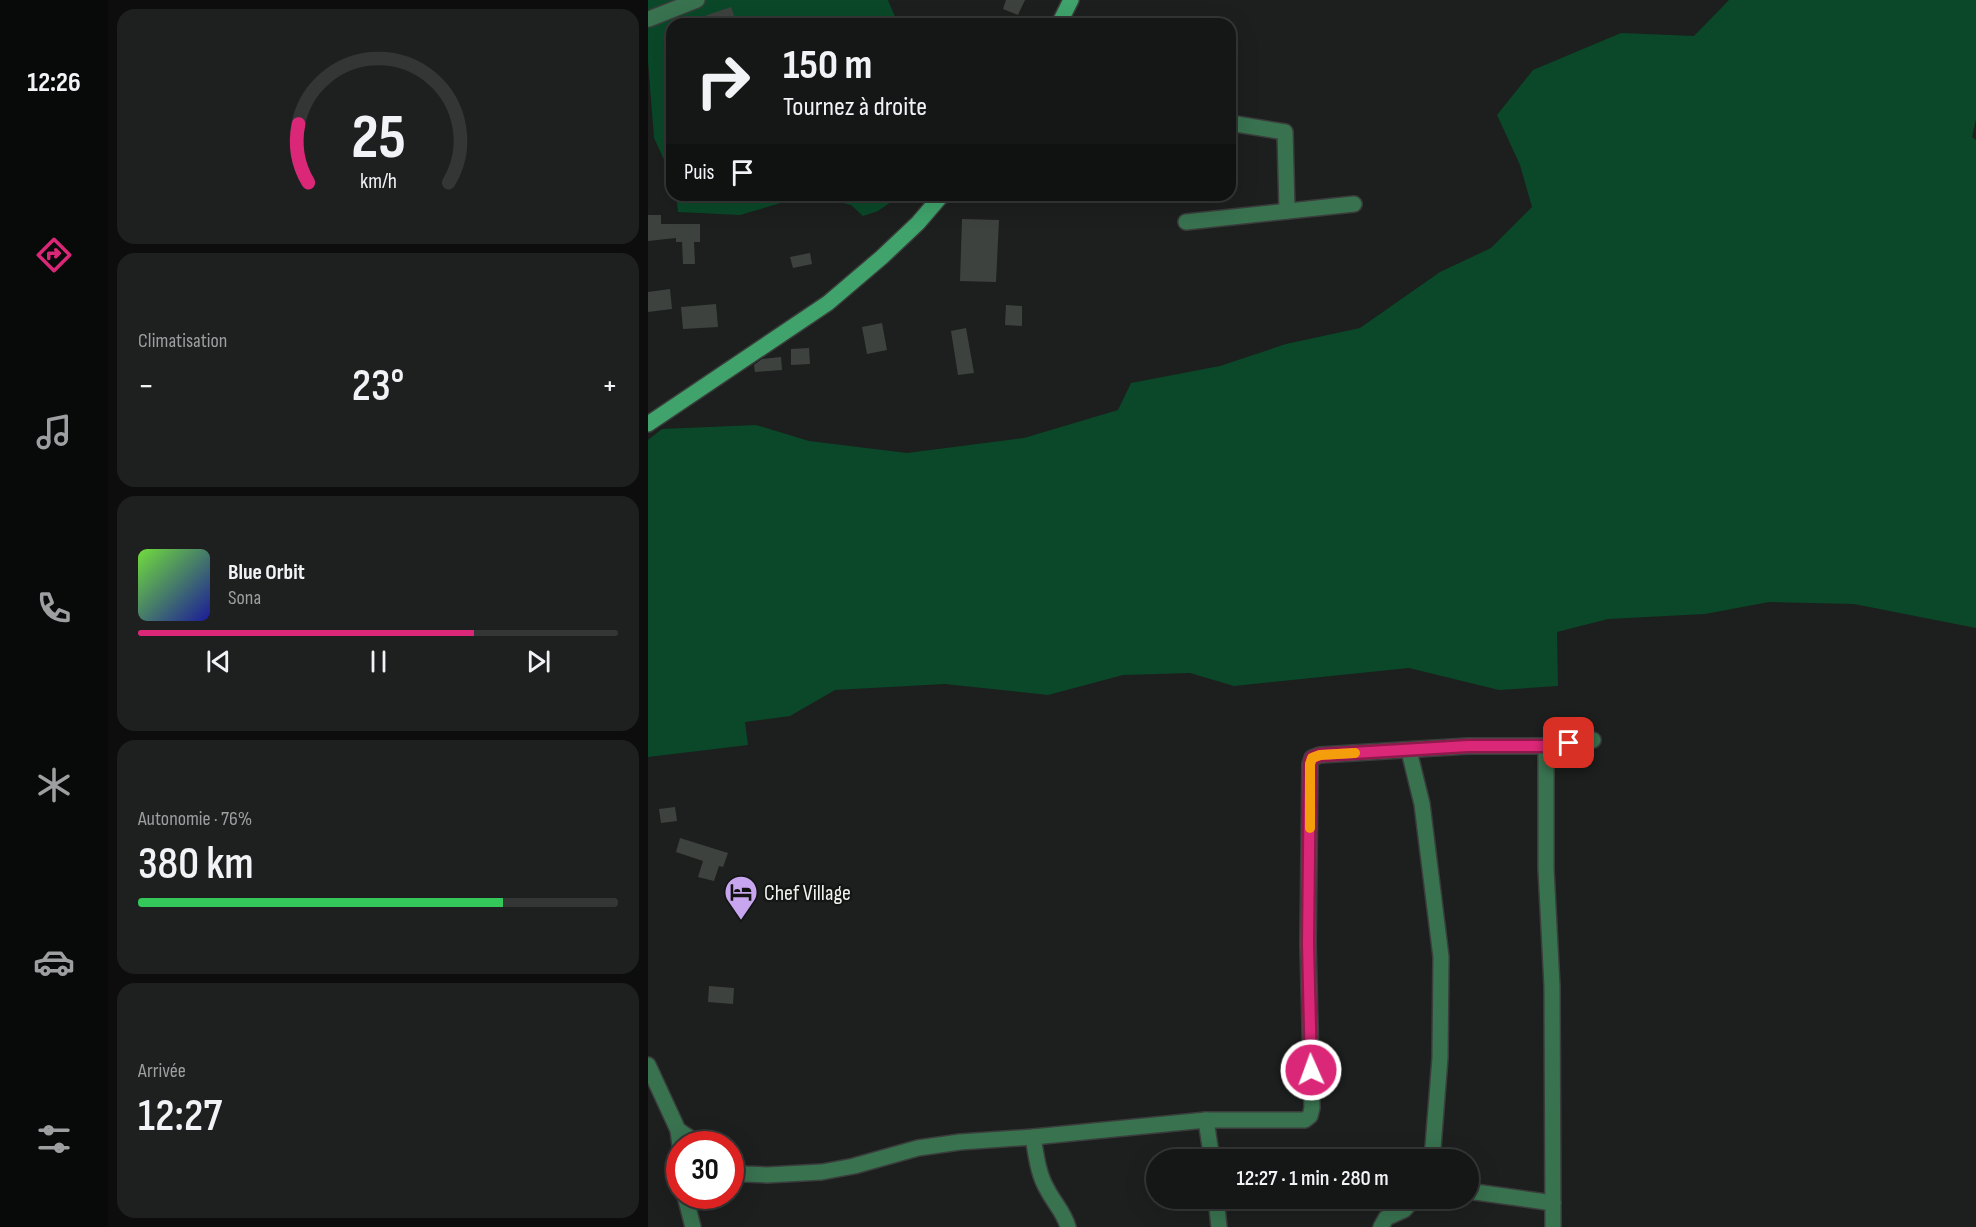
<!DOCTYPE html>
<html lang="fr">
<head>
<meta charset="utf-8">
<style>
	body { margin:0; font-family:"Sofia Sans Condensed",sans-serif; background:#1e201f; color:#f1f3f6; height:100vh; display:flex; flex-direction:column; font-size:22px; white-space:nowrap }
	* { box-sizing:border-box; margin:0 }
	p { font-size:20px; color:#9d9fa1 }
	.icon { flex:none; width:33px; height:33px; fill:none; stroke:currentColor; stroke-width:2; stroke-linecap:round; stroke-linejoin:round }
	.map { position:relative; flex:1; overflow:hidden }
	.drawer { display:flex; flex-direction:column; gap:9px; padding:9px; background:#0c0d0c; width:540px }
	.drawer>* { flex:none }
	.hud { position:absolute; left:18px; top:18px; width:570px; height:183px; border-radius:18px; box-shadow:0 6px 24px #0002,0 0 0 2px #343635; background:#151716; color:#f1f3f6; overflow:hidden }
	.speed { position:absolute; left:18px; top:1131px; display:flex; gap:12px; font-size:30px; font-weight:700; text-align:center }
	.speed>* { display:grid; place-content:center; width:78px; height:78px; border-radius:50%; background:#151716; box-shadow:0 6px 24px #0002,0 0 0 2px #343635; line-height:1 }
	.speed .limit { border:9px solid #d22; background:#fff; color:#111 }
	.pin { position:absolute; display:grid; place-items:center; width:51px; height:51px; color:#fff; margin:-26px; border-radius:12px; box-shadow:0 3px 9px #0006 }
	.me { position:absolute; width:66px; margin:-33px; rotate:358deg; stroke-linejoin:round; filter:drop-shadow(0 0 4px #0008) }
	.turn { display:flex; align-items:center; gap:21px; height:126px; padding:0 18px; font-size:27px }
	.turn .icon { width:78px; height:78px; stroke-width:2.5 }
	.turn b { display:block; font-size:42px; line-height:51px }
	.then { display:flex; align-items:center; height:57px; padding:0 18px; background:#0003; gap:12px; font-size:22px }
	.big { font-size:45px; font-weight:600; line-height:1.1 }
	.drawer .card { flex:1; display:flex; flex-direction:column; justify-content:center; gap:9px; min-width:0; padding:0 21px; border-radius:18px; background:#1e201f }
	.drawer .dial { align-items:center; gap:0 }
	.dial svg { height:156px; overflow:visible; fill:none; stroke:#343635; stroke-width:7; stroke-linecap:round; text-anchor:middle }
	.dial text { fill:#f1f3f6; stroke:none }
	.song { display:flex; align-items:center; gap:18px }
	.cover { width:72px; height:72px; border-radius:9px; background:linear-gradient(135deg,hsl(100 70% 55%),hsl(240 70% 35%)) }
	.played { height:6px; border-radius:3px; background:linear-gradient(90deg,#db2777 70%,#343635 70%) }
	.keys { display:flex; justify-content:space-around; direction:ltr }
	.heat { display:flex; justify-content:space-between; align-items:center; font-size:33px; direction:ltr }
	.charge { height:9px; border-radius:4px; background:linear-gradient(90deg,#34c759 76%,#343635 0) }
	.trip { position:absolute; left:498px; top:1149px; width:333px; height:60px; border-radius:30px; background:#151716; box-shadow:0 6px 24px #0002,0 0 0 2px #343635; font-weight:600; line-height:60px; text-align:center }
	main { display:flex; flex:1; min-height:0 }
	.tab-bar { display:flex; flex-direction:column; width:108px; justify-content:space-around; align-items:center; background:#080909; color:#9d9fa1 }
	.tab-bar .icon { width:42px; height:42px }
	.tab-bar .current { color:#db2777 }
	.tab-bar b { font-size:27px; color:#f1f3f6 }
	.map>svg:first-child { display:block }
	.green { fill:#0a4829 }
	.building { fill:#3e423f }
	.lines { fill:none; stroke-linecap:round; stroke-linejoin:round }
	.street-casing { stroke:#3a3d3b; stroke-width:18 }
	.secondary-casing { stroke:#3a3d3b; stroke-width:18 }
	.street { stroke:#38724f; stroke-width:15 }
	.secondary { stroke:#3fa36b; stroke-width:15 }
	.route-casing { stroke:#8e194d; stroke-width:15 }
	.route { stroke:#db2777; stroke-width:10 }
	.slow { stroke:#f59e0b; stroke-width:10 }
	.labels { text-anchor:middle; stroke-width:4.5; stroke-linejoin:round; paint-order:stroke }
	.poi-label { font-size:22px; fill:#f0f2f0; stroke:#131614; text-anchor:start }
</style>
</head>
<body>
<main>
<nav class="tab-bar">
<b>12:26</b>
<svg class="icon current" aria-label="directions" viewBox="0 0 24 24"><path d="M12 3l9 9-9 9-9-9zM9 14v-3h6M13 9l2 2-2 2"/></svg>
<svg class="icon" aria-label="music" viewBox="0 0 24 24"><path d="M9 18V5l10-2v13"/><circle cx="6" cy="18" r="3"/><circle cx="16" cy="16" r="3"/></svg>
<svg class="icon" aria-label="phone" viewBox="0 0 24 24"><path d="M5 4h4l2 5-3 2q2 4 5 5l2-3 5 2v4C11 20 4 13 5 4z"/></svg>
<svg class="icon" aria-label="climate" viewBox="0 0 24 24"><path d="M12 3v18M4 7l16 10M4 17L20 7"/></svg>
<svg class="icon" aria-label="car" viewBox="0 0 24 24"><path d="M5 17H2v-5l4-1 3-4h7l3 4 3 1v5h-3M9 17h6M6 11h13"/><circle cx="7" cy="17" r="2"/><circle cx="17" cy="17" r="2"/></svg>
<svg class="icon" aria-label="filters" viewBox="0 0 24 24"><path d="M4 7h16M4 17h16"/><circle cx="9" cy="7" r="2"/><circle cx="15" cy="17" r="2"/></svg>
</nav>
<section class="drawer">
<div class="card dial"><svg viewBox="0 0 100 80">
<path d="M14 69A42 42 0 1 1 86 69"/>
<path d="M14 69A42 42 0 0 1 9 39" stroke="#db2777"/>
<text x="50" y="56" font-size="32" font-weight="700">25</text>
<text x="50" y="72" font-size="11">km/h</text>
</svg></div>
<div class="card"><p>Climatisation</p>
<div class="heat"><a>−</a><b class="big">23°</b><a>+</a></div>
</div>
<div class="card">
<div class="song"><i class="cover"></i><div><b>Blue Orbit</b><p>Sona</p></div></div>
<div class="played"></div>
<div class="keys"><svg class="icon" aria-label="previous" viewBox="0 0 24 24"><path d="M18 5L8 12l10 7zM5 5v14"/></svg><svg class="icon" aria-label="pause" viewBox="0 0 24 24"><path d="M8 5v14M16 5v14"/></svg><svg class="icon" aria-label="next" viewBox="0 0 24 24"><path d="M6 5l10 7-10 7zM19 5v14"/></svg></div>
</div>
<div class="card"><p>Autonomie · 76%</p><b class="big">380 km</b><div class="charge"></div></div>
<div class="card"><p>Arrivée</p><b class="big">12:27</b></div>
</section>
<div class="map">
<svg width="1328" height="1227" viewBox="0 0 1328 1227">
	<rect width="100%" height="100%" fill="#1c1f1d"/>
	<g class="green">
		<polygon points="0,0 240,0 250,24 24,24 24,177 6,138 0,61"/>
		<polygon points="1081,0 1328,0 1328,119 1324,137 1328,140 1328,628 1206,604 1121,602 1057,614 960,619 909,632 910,686 851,690 761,668 586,686 542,673 475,675 400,695 297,684 187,690 142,716 97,722 100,745 0,757 0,440 14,429 108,425 161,441 259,453 376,438 470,410 483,383 572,366 638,344 712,328 792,272 843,248 884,207 872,165 849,115 885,70 973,33 1046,36"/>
		<polygon points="28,195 160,195 92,215 30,212"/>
		<polygon points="162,195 253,195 230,211 215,216 203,205"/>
	</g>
	<g class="building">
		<polygon points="358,0 377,0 370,15 355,9"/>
		<polygon points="83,7 89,24 39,24 39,22"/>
		<polygon points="0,215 13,215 13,224 52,224 52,242 46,242 47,264 35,264 34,242 28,242 28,238 0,241"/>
		<polygon points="314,219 351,220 348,282 312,281"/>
		<polygon points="162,253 164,264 145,268 142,257"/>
		<polygon points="22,289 24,309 0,312 0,292"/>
		<polygon points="68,304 70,327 35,329 33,307"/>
		<polygon points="358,305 374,306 374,326 357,325"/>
		<polygon points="234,323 239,350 219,354 214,327"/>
		<polygon points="318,328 326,373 310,375 303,331"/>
		<polygon points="161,348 162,364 143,365 143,349"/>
		<polygon points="133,357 134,370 107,372 106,365 114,359"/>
		<polygon points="27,807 29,821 13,823 11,809"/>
		<polygon points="32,838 80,853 75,867 71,866 66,881 50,877 55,861 28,852"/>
		<polygon points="61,986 86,988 85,1004 60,1002"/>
	</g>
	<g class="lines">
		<g class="street-casing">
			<g id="street">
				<polyline points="1,19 49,0"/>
				<polyline points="582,123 637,132 639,211"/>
				<polyline points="538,222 706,204"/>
				<polyline points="898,746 898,869 904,986 905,1227"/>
				<polyline points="761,751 774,804 793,957 792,1058 784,1160"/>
				<polyline points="0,1065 30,1130 32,1145"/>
				<polyline points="558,1120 564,1160"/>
				<polyline points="30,1130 51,1144"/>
				<path d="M385,1137c3,17 5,37 14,52 7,14 17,23 21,38"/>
				<polyline points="82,1168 97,1174 119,1175 174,1172 206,1166 270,1148 312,1142 385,1137 558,1120 657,1120 662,1116 664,1108 660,944 662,764 664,758 672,755 820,746 898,746 945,740"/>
				<polyline points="820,1191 905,1203"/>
				<polyline points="37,1196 45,1227"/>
				<polyline points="568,1198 571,1227"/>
				<polyline points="733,1227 738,1218 756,1210 767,1198"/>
			</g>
		</g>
		<g class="secondary-casing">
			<g id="secondary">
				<polyline points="411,24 423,0"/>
				<polyline points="0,424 180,303 234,257 270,223 294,195"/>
			</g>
		</g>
		<use href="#street" class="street"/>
		<use href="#secondary" class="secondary"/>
	</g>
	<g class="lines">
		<g class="route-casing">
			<polyline id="route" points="663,1070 660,944 662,764 664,758 672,755 820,746 898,746 921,743"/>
		</g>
		<use href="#route" class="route"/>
		<polyline class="slow" points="662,828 662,764 664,758 672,755 707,753"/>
	</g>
	<defs>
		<g id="hotel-pin" transform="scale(1.725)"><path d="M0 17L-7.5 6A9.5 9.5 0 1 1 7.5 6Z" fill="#c8a6ef" stroke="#131614"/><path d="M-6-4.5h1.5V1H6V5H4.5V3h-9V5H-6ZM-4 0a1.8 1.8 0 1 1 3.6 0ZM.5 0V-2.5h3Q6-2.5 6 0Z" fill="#111"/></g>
	</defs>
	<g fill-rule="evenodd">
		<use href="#hotel-pin" x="93" y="892"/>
	</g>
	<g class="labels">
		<g class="poi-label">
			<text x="116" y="900">Chef Village</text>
		</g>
	</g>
</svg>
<div class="speed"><div class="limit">30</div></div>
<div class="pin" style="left:921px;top:743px;background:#d93025"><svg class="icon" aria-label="arrive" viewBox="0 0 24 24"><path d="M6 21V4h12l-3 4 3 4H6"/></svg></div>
<svg class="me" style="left:663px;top:1070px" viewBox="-20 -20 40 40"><circle r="17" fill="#db2777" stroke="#fff" stroke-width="3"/><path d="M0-11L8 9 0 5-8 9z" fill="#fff"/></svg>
<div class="trip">12:27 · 1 min · 280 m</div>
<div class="hud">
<div class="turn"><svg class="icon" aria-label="right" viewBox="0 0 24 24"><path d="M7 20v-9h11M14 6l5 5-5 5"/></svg><div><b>150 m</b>Tournez à droite</div></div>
<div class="then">Puis<svg class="icon" aria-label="arrive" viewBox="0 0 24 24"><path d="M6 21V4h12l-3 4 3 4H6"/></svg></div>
</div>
</div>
</main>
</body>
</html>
